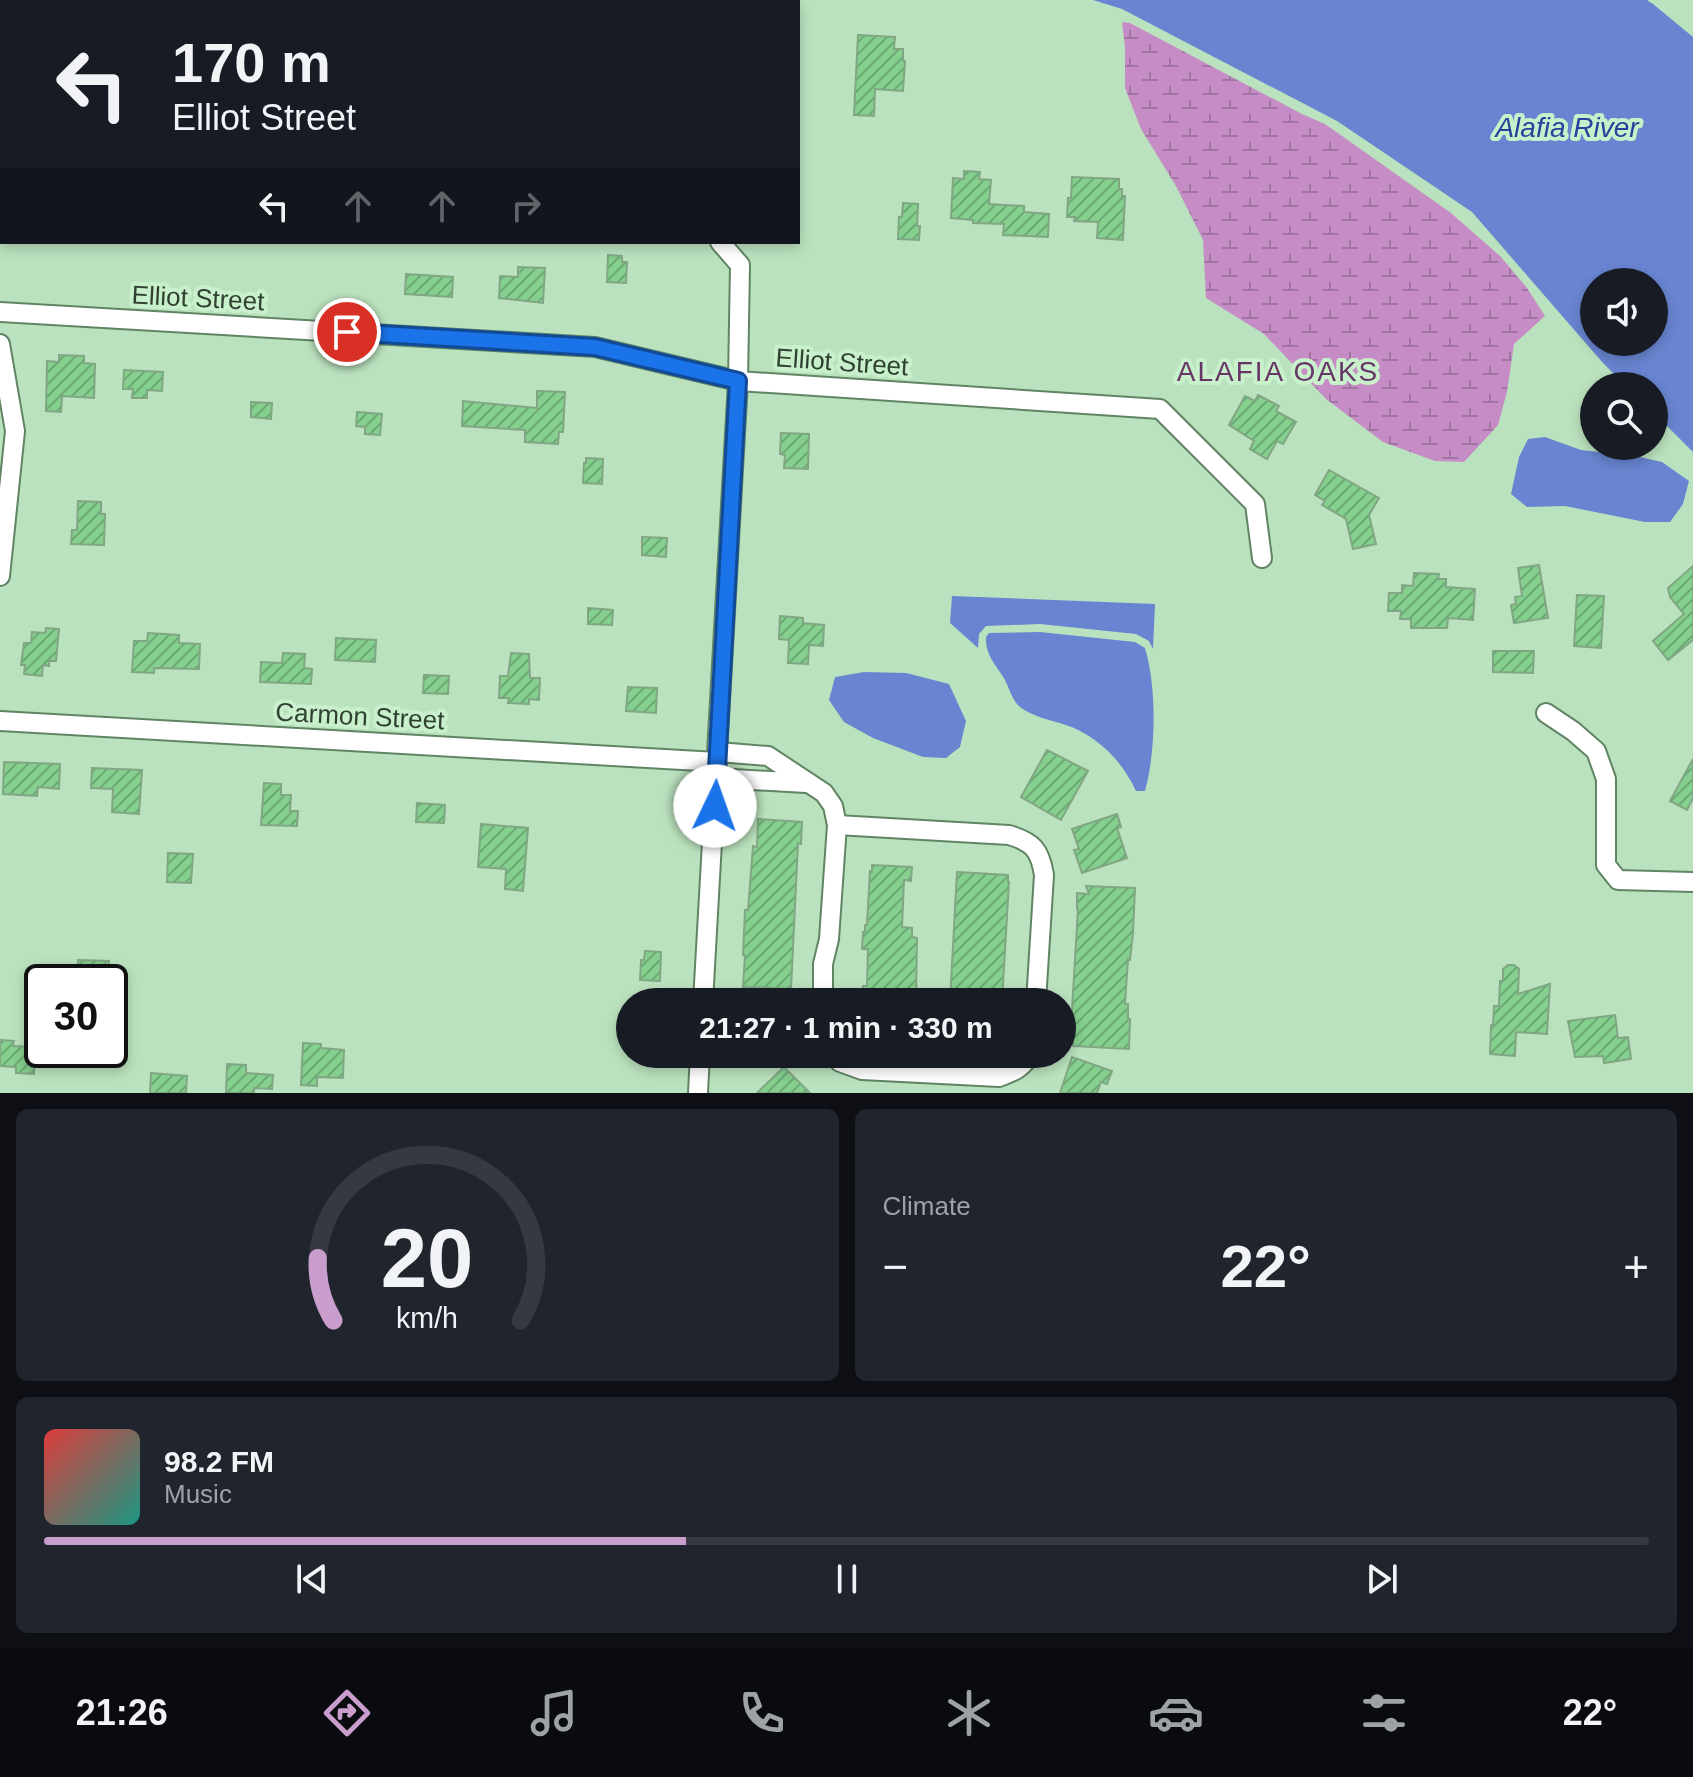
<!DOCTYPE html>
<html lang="en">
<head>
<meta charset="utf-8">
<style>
	body { margin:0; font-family:Helvetica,sans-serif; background:#20242c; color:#f1f3f6; height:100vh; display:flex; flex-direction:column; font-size:30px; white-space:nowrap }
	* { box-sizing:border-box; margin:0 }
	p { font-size:26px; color:#9ea1a6 }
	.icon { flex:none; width:44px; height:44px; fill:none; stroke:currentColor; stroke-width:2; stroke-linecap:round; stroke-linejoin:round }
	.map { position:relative; height:1093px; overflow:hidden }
	.side { display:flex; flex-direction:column; gap:16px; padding:16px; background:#0d0f14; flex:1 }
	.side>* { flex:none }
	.hud { position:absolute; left:0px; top:0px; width:800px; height:244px; box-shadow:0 4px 12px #0003; background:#171b24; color:#f1f3f6; overflow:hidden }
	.fabs { position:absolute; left:1580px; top:268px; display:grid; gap:16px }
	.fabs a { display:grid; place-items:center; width:88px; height:88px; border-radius:50%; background:#171b24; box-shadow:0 4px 12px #0003; font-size:40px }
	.speed { position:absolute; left:24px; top:964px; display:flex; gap:16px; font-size:40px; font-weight:700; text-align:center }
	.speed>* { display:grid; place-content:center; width:104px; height:104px; border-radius:50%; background:#171b24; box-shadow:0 4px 12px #0003; line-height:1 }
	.speed .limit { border:4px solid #111; border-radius:12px; background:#fff; color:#111 }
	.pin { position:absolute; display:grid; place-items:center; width:68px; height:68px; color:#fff; margin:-34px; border:4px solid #fff; border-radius:50%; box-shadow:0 2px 8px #0007 }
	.me { position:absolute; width:88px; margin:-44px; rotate:3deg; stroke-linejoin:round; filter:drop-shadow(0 0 6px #0008) }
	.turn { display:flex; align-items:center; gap:28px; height:168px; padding:0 40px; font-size:36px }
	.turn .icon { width:104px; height:104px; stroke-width:2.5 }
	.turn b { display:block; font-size:56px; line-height:68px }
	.lanes { display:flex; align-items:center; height:76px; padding:0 40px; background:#0003; justify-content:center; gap:40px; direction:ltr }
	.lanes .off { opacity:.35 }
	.big { font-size:60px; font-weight:700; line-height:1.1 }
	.side .tile { flex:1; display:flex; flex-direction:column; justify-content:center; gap:12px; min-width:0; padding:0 28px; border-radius:12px; background:#20242c }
	.side .dial { align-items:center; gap:0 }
	.dial svg { height:208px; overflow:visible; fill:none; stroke:#363941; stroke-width:7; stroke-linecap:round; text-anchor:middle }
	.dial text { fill:#f1f3f6; stroke:none }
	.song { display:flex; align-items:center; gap:24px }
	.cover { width:96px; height:96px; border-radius:12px; background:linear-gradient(135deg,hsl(0 70% 55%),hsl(170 70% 35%)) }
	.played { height:8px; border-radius:4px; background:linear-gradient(90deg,#c99dcc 40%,#363941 40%) }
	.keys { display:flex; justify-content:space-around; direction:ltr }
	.heat { display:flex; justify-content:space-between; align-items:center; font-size:44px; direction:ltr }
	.side .tiles { flex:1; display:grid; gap:16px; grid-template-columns:1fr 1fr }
	.tile:last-child { grid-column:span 2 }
	.trip { position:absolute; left:616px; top:988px; width:460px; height:80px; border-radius:40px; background:#171b24; box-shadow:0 4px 12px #0003; font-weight:700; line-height:80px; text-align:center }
	.tabs { display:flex; height:128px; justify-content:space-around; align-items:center; background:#090b0e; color:#9ea1a6 }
	.tabs .icon { width:56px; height:56px }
	.tabs .current { color:#c99dcc }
	.tabs b { font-size:36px; color:#f1f3f6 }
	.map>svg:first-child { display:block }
	.wetland { fill:url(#wetland-marsh) }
	.water { fill:#6985d1; fill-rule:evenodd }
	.building { fill:url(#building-hatch); stroke:#81a684; stroke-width:2 }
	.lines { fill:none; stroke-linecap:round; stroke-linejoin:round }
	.street-casing { stroke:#608464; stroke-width:22 }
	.street { stroke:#fff; stroke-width:18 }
	.route-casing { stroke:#114b97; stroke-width:20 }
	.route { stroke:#1a73e8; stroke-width:14 }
	.labels { text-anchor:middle; stroke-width:8; stroke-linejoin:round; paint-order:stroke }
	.street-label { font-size:26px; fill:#304031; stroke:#c7f0cb }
	.water-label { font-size:28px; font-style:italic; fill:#29439c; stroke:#c7f0cb }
	.neighbourhood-label { font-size:28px; letter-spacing:2px; fill:#673667; stroke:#c7f0cb }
</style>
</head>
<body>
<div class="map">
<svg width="1693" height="1093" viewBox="0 0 1693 1093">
	<defs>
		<pattern id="wetland-marsh" width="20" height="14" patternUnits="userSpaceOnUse" patternTransform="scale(2)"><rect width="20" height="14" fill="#c68cc5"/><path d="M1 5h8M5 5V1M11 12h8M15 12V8" fill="none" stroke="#a174a1"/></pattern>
		<pattern id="building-hatch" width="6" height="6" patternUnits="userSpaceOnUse" patternTransform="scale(2)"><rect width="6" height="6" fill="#85d08e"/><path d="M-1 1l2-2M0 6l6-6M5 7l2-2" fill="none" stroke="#6daa75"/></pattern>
	</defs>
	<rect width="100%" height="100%" fill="#bbe2be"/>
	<polygon class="wetland" points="1122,22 1130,23 1302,114 1325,124 1451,213 1500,256 1527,288 1545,316 1514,344 1507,392 1498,425 1464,462 1435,461 1383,442 1326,399 1264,334 1206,298 1203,240 1176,186 1141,129 1125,88 1125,47"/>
	<g class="water">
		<path d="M1093,0h554l6,4 40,33v415l-39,-39v-27h-28l-23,-23 -131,-151 -135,-91 -215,-112zM1654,282v60h-60v-60z"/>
		<polygon points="1545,437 1581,450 1635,456 1662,462 1689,481 1683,504 1670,522 1645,522 1565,506 1527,507 1511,494 1519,457 1528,439"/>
		<polygon points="952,596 1155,604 1153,649 1149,641 1136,634 1040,624 986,626 979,634 978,648 950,623"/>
		<path d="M1040,632l95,10 10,6c12,40 11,103 0,143h-9c-14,-30 -38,-55 -70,-66 -15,-5 -33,-8 -46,-18 -9,-7 -11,-22 -18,-32 -8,-12 -17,-22 -16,-38l3,-4z"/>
		<polygon points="864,672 906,673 949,684 966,721 960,747 946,758 923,757 873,738 844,722 829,700 835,677"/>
	</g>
	<g class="building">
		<polygon points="858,35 895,37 894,49 903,49 903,61 905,61 903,91 875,89 874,116 854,115"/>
		<polygon points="964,171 980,172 979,179 991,180 989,204 1024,206 1024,212 1049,214 1048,237 1003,235 1004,224 973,223 973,220 951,218 953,178 964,179"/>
		<polygon points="1072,177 1119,179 1119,189 1122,189 1122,196 1125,196 1123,240 1097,238 1098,222 1074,221 1075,217 1067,217 1068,198 1071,198"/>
		<polygon points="903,203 918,204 917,226 920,226 919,240 898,239 899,217 902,217"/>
		<polygon points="608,255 622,256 622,262 627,262 626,283 607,282"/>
		<polygon points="518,267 545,268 543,303 499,298 500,276 518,277"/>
		<polygon points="406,274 453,277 452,297 405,294"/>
		<polygon points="59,355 84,356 84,363 95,364 94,398 62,396 61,412 46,411 47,361 59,362"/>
		<polygon points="124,370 163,372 162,391 147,390 147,398 132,398 133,389 123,389"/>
		<polygon points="537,391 565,392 563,432 559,432 558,444 525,442 525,430 462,426 463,401 537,408"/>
		<polygon points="1258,395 1279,406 1276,411 1296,422 1283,444 1277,441 1267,459 1250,449 1254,441 1229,425 1245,396 1255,401"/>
		<polygon points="251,402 272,403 271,419 251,417"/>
		<polygon points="357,412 382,414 380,435 365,434 365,427 356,426"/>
		<polygon points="781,433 809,434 808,469 784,468 785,455 780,454"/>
		<polygon points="586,458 603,459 602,484 583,483 584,463 586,463"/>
		<polygon points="1329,470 1379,498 1369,515 1376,544 1353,549 1346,519 1322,505 1325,501 1315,495"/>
		<polygon points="78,501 101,502 101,514 105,514 104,545 71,544 72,530 77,530"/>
		<polygon points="642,537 667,538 666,557 642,555"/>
		<polygon points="1539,565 1548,618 1514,623 1511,605 1516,604 1515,597 1522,596 1518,568"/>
		<polygon points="1693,566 1693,640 1668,660 1653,641 1684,614 1670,597 1668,588"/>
		<polygon points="1414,573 1439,574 1438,579 1446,579 1446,587 1475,589 1473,620 1448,618 1447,628 1411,628 1411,619 1400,619 1401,611 1388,611 1389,593 1402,593 1402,585 1413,586"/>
		<polygon points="1577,595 1604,596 1601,648 1574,646"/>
		<polygon points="588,608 613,610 612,625 588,624"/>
		<polygon points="780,616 803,618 803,623 824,625 823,646 809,645 808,664 788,663 789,640 779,639"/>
		<polygon points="46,628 59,629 56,661 49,661 49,666 43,665 42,676 24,674 25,665 21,665 24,643 31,643 32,632 45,633"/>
		<polygon points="148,633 179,635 179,643 200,644 199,669 154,668 154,673 132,672 134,641 147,641"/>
		<polygon points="336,638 376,640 375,662 335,660"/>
		<polygon points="1493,651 1534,651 1533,673 1493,672"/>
		<polygon points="283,653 305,654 304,668 312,669 311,684 260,682 261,662 282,663"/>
		<polygon points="511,653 529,654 530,678 540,678 539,700 529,699 529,704 508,703 509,698 499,698 500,676 508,676"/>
		<polygon points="424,675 449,676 448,694 423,693"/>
		<polygon points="628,687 657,688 656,713 626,711"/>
		<polygon points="1047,750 1088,771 1061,820 1021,797"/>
		<polygon points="1693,759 1693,798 1687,810 1670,801"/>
		<polygon points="4,762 60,764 59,789 38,787 37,796 3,794"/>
		<polygon points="92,768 142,770 139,814 112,812 113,789 91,788"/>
		<polygon points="264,783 281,784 281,795 291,795 290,811 298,811 297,826 261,825"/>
		<polygon points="417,803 445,805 444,823 416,822"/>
		<polygon points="1117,814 1121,827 1117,828 1127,858 1082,873 1074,850 1079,849 1072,829"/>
		<polygon points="758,819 802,822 801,844 798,843 791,989 743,987 745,955 743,955 745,910 748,910 753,846 757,847"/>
		<polygon points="481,824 528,828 523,891 505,889 506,869 478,867"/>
		<polygon points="168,853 193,854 191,883 167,882"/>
		<polygon points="872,865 912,867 911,881 904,880 902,927 912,928 912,937 917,938 916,1002 862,1002 863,986 867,986 868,949 862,949 863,932 865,932 865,925 867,925 870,871 872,872"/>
		<polygon points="957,872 1008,875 1008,882 1009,882 1002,1002 950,1002"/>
		<polygon points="1086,886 1135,888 1133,933 1130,960 1128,959 1125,1004 1128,1004 1128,1019 1130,1019 1129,1049 1073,1046 1073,1026 1071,1026 1078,909 1077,909 1077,893 1089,894"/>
		<polygon points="645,951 661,952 660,981 640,980 641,960 644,960"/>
		<polygon points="78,960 109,961 108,980 77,978"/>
		<polygon points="1508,965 1514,965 1519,969 1518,994 1550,984 1547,1034 1516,1032 1515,1056 1490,1054 1491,1025 1493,1025 1494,1006 1499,1006 1500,981 1503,981 1503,969"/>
		<polygon points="1615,1015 1618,1038 1628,1037 1631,1059 1604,1063 1603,1056 1575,1057 1568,1021"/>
		<polygon points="0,1040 14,1041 13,1046 35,1047 34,1074 16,1073 16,1067 0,1066"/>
		<polygon points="303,1043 321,1044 321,1048 344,1050 343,1078 317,1077 317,1086 301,1085"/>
		<polygon points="1072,1057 1112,1071 1107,1084 1101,1082 1097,1093 1060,1093"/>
		<polygon points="227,1064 246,1065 246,1073 273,1075 272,1089 254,1088 254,1093 226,1093"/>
		<polygon points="784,1067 810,1093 757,1093"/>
		<polygon points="151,1073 187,1076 186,1093 150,1093"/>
	</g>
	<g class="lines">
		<g class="street-casing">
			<g id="street">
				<polyline points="0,120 2,120"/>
				<polyline points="0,312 595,347 738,381 1160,409 1255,504 1262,558"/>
				<polyline points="0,344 15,431 0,576"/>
				<polyline points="1546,713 1573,731 1596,751 1606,779 1606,865 1618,880 1693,882"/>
				<polyline points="0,721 717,762"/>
				<polyline points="718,752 768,756 824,793 833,806 837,825 829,939 823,964 823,1002"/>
				<polyline points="716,778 806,783"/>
				<path d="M837,825l172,10c24,7 31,15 35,40l-8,127"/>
				<polyline points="703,1002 738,381 740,265 720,242"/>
				<path d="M833,1054l7,8 22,8 137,7c14,-5 24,-9 31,-23"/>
				<polyline points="698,1093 700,1054"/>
			</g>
		</g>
		<use href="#street" class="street"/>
	</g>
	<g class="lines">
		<g class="route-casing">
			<polyline id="route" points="347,332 595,347 738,381 715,806"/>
		</g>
		<use href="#route" class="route"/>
	</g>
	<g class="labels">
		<g class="street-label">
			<text transform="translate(198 298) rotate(3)" y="9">Elliot Street</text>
			<text transform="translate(842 362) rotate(4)" y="9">Elliot Street</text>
			<text transform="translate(360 716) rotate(3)" y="9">Carmon Street</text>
		</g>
		<g class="water-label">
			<text x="1567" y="137">Alafia River</text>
		</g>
		<g class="neighbourhood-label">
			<text x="1278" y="381">ALAFIA OAKS</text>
		</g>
	</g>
</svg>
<div class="fabs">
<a><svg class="icon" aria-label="sound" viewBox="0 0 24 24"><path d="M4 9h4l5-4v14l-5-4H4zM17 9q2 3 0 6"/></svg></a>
<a><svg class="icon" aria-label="search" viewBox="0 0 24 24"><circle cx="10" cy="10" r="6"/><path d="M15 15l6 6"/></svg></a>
</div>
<div class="speed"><div class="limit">30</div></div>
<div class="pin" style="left:347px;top:332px;background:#d93025"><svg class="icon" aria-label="arrive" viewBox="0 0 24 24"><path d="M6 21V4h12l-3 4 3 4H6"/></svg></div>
<svg class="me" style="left:715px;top:806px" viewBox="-20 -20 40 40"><circle r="19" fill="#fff"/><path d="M0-13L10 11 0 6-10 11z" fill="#1a73e8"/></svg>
<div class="trip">21:27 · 1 min · 330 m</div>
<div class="hud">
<div class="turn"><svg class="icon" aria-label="left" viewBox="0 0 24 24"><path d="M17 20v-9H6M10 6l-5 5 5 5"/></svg><div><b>170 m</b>Elliot Street</div></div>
<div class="lanes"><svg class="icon" aria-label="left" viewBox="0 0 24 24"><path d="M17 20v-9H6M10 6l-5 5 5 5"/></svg><svg class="icon off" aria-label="ahead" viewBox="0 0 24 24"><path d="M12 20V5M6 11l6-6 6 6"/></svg><svg class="icon off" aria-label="ahead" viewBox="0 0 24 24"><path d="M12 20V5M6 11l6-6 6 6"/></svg><svg class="icon off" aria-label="right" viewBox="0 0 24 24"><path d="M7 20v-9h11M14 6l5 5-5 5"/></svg></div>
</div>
</div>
<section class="side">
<div class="tiles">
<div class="tile dial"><svg viewBox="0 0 100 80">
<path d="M14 69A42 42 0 1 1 86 69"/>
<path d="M14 69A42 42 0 0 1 8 45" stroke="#c99dcc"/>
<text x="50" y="56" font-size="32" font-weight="700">20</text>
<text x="50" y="72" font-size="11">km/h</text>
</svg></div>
<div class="tile"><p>Climate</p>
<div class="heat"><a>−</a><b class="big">22°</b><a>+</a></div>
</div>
<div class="tile">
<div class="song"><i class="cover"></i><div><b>98.2 FM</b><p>Music</p></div></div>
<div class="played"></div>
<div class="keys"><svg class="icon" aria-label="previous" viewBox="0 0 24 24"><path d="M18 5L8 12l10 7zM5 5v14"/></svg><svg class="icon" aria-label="pause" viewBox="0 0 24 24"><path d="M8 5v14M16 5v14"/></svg><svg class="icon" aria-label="next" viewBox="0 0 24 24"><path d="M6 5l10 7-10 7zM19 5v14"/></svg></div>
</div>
</div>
</section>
<nav class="tabs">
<b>21:26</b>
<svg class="icon current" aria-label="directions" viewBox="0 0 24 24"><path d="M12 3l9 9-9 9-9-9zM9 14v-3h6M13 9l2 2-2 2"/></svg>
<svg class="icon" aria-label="music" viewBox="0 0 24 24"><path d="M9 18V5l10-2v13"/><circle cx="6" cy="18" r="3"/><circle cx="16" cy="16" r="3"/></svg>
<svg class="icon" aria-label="phone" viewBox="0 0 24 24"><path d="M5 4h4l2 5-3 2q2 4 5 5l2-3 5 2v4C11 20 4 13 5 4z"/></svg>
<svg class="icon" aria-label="climate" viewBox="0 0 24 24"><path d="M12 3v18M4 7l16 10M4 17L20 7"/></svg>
<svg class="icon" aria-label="car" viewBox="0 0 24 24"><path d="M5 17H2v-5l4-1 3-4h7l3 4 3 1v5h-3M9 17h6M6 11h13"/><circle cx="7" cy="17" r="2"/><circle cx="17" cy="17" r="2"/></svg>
<svg class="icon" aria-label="filters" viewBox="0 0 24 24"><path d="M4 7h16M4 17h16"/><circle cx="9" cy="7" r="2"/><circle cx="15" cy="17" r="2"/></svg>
<b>22°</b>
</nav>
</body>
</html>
